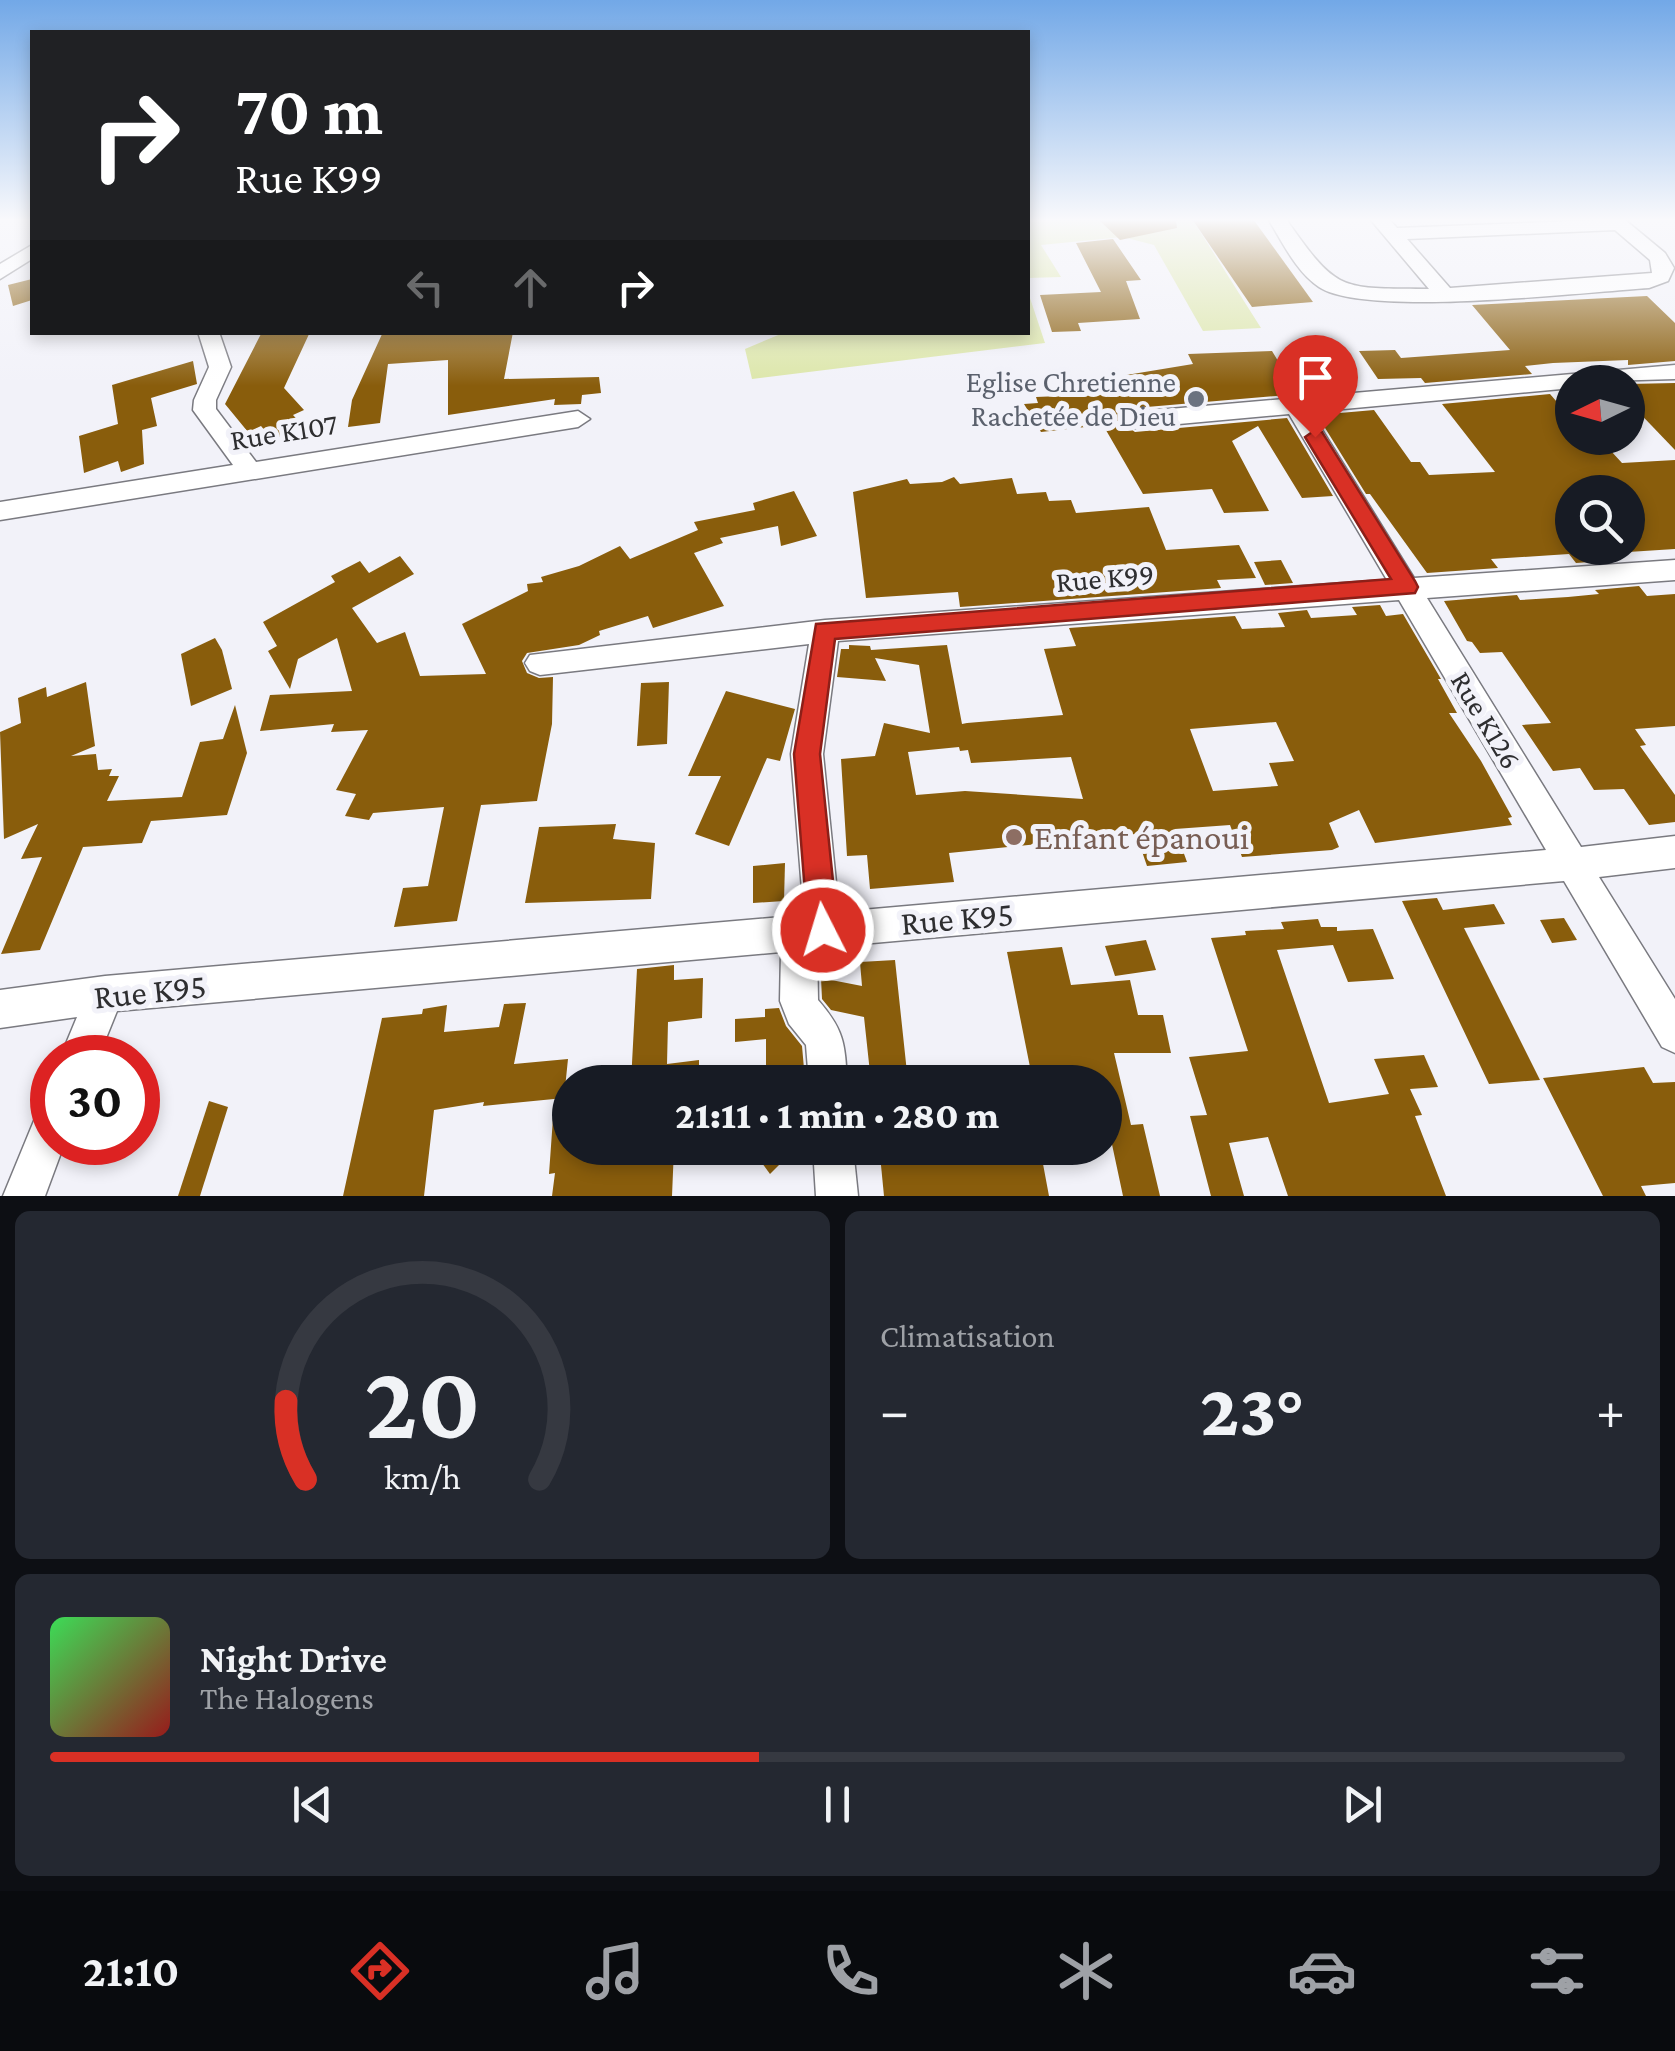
<!DOCTYPE html>
<html lang="fr">
<head>
<meta charset="utf-8">
<style>
	body { margin:0; font-family:"Crimson Pro",serif; background:#242831; color:#f1f3f6; height:100vh; display:flex; flex-direction:column; font-size:38px; white-space:nowrap }
	* { box-sizing:border-box; margin:0 }
	p { font-size:32px; color:#9ea1a6 }
	.icon { flex:none; width:55px; height:55px; fill:none; stroke:currentColor; stroke-width:2; stroke-linecap:round; stroke-linejoin:round }
	.map { position:relative; height:1196px; overflow:hidden }
	.panel { display:flex; flex-direction:column; gap:15px; padding:15px; background:#0d0f14; flex:1 }
	.panel>* { flex:none }
	.banner { position:absolute; left:30px; top:30px; width:1000px; height:305px; border-radius:0px; box-shadow:0 5px 15px #0003; background:#202124; color:#fff; overflow:hidden }
	.needle { width:65px; rotate:265deg }
	.buttons { position:absolute; left:1555px; top:365px; display:grid; gap:20px }
	.buttons a { display:grid; place-items:center; width:90px; height:90px; border-radius:50%; background:#171b24; box-shadow:0 5px 15px #0003; font-size:50px }
	.speed { position:absolute; left:30px; top:1035px; display:flex; gap:20px; font-size:50px; font-weight:700; text-align:center }
	.speed>* { display:grid; place-content:center; width:130px; height:130px; border-radius:50%; background:#171b24; box-shadow:0 5px 15px #0003; line-height:1 }
	.speed .limit { border:15px solid #d22; background:#fff; color:#111 }
	.pin { position:absolute; display:grid; place-items:center; width:85px; height:85px; color:#fff; margin:-102px -42px; border-radius:50% 50% 50% 0; rotate:-45deg; box-shadow:0 0 10px #0007 }
	.pin .icon { rotate:45deg }
	.me { position:absolute; width:110px; margin:-55px; rotate:355deg; stroke-linejoin:round; filter:drop-shadow(0 0 8px #0008) }
	.turn { display:flex; align-items:center; gap:35px; height:210px; padding:0 40px; font-size:45px }
	.turn .icon { width:130px; height:130px; stroke-width:2.5 }
	.turn b { display:block; font-size:70px; line-height:85px }
	.lanes { display:flex; align-items:center; height:95px; padding:0 40px; background:#0003; justify-content:center; gap:50px; direction:ltr }
	.lanes .off { opacity:.35 }
	.big { font-size:75px; font-weight:800; line-height:1.1 }
	.panel .widget { flex:1; display:flex; flex-direction:column; justify-content:center; gap:15px; min-width:0; padding:0 35px; border-radius:15px; background:#242831 }
	.panel .dial { align-items:center; gap:0 }
	.dial svg { height:260px; overflow:visible; fill:none; stroke:#363941; stroke-width:7; stroke-linecap:round; text-anchor:middle }
	.dial text { fill:#f1f3f6; stroke:none }
	.song { display:flex; align-items:center; gap:30px }
	.cover { width:120px; height:120px; border-radius:15px; background:linear-gradient(135deg,hsl(130 70% 55%),hsl(0 70% 35%)) }
	.played { height:10px; border-radius:5px; background:linear-gradient(90deg,#d93025 45%,#363941 45%) }
	.keys { display:flex; justify-content:space-around; direction:ltr }
	.heat { display:flex; justify-content:space-between; align-items:center; font-size:55px; direction:ltr }
	.panel .tiles { flex:1; display:grid; gap:15px; grid-template-columns:1fr 1fr }
	.widget:last-child { grid-column:span 2 }
	.trip { position:absolute; left:552px; top:1065px; width:570px; height:100px; border-radius:50px; background:#171b24; box-shadow:0 5px 15px #0003; font-weight:800; line-height:100px; text-align:center }
	.tab-bar { display:flex; height:160px; justify-content:space-around; align-items:center; background:#090b0e; color:#9ea1a6 }
	.tab-bar .icon { width:70px; height:70px }
	.tab-bar .selected { color:#d93025 }
	.tab-bar b { font-size:45px; color:#f1f3f6 }
	.map>svg:first-child { display:block }
	.green { fill:#dce6a9 }
	.building { fill:#895d0c; fill-rule:evenodd }
	.lines { fill:none; stroke-linecap:round; stroke-linejoin:round }
	.minor-casing { stroke:#7a7a80; stroke-width:3 }
	.minor { fill:#fff; fill-rule:evenodd }
	.route { fill:#d93025; stroke:#8d1f18; stroke-width:2.5 }
	.worship-dot { fill:#6b7280; stroke:#f2f2f9; stroke-width:4 }
	.education-dot { fill:#8d6e63; stroke:#f2f2f9; stroke-width:4 }
	.labels { text-anchor:middle; stroke-width:10; stroke-linejoin:round; paint-order:stroke }
	.worship-label { font-size:30px; fill:#5b616d; stroke:#f2f2f9; text-anchor:end }
	.street-label { font-size:30px; fill:#2e2e30; stroke:#f2f2f9 }
	.near-education-label { font-size:35px; fill:#785e54; stroke:#f2f2f9; text-anchor:start }
	.near-street-label { font-size:35px; fill:#2e2e30; stroke:#f2f2f9 }
</style>
</head>
<body>
<div class="map">
<svg width="1675" height="1196" viewBox="0 0 1675 1196">
	<rect width="100%" height="100%" fill="#f2f2f9"/>
	<g class="green">
		<polygon points="1028,219 1192,219 1261,328 1203,331 1154,245 1123,237 1041,245 1061,277 1028,278"/>
		<polygon points="1028,292 1045,343 752,379 745,349 783,333 1028,332"/>
	</g>
	<g class="building">
		<polygon points="1098,219 1176,219 1177,228 1120,240"/>
		<polygon points="1192,219 1253,219 1313,302 1252,307"/>
		<polygon points="1113,239 1141,280 1126,281 1140,319 1078,323 1081,331 1052,332 1040,295 1101,292 1076,243"/>
		<polygon points="32,279 32,300 13,306 8,285"/>
		<polygon points="1647,296 1675,323 1675,361 1628,365 1628,360 1553,363 1525,366 1532,374 1425,383 1421,378 1378,379 1359,351 1395,350 1401,358 1510,350 1472,305"/>
		<polygon points="262,332 310,332 284,388 304,410 293,415 303,426 273,440 261,426 248,432 225,404"/>
		<polygon points="383,332 513,332 504,379 599,377 601,393 582,395 581,404 554,405 555,399 448,415 448,360 388,364 380,423 348,427 352,400"/>
		<polygon points="1272,351 1298,394 1135,408 1119,421 1135,432 1287,418 1333,496 1302,498 1258,426 1232,441 1269,511 1224,513 1212,489 1143,494 1103,425 1041,432 1024,404 1038,403 1036,397 1061,396 1054,377 1076,376 1078,383 1193,364 1188,354"/>
		<polygon points="193,361 197,384 151,398 157,426 142,430 144,464 121,472 118,461 84,473 79,436 118,424 112,385"/>
		<polygon points="1675,383 1675,450 1628,401 1628,384"/>
		<polygon points="1550,394 1563,409 1572,408 1572,438 1599,438 1622,463 1675,460 1675,549 1628,552 1628,492 1572,492 1572,548 1607,548 1618,560 1576,563 1569,554 1491,559 1498,568 1427,573 1370,494 1366,494 1317,415 1374,410 1411,462 1420,462 1429,475 1495,472 1442,404"/>
		<polygon points="954,477 960,484 1012,478 1017,494 1046,492 1049,501 1071,500 1076,513 1149,507 1166,550 1239,545 1256,578 1217,580 1221,588 960,607 958,592 866,598 853,492 907,479 910,484 942,482"/>
		<polygon points="794,491 817,536 781,546 778,526 720,538 723,543 694,553 724,606 653,628 648,616 599,631 600,635 579,645 527,653 522,661 527,673 539,678 553,677 552,724 537,801 481,805 457,921 394,927 403,888 428,886 444,807 373,813 369,820 345,816 356,794 336,790 368,730 331,732 334,724 260,731 270,695 352,691 337,638 298,659 290,689 268,651 277,646 263,622 335,582 331,576 360,561 369,573 400,556 414,574 352,608 377,643 405,632 420,676 486,674 462,624 528,591 527,584 543,582 541,577 579,566 620,546 630,559 698,530 694,522 755,510 753,503"/>
		<polygon points="1281,560 1293,583 1265,585 1254,562"/>
		<polygon points="1639,586 1647,596 1675,594 1675,726 1635,729 1646,745 1640,746 1675,795 1675,822 1649,825 1624,789 1594,790 1580,768 1553,771 1522,725 1551,723 1502,652 1480,653 1472,642 1467,641 1444,601 1517,595 1520,600 1568,597 1599,594 1595,590"/>
		<path d="M1380,605l6,11 17,-2 38,65h-3l19,34h-8l32,48 31,56 -4,1 4,7 -137,18 -16,-33 -30,13 10,24 -7,3 -90,7 -12,-32 -55,4 12,33 -40,4 -11,-32 -187,19 5,29 -84,7 -3,-34 -20,1 -6,-97 34,-3 9,-33 46,10 -11,-68 -44,-7 11,23 -49,-4 4,-28h8v-4l21,1 1,4 76,-5 15,79 5,-1 96,-8 -19,-66 32,-3 -7,-18 166,-12 7,13 43,-2 -7,-14 29,-3 4,8 46,-3 -5,-8zM1276,722l18,39 -25,2 9,23 -65,5 -23,-62zM959,747l1,4 8,-1 3,13 100,-6 12,42 -118,-8 -49,4 -8,-43z"/>
		<polygon points="215,638 222,650 232,689 191,706 181,654"/>
		<polygon points="86,682 95,746 71,756 96,754 98,770 112,769 109,776 119,776 107,801 182,797 200,742 223,739 235,705 247,753 227,815 151,821 142,843 83,847 40,950 1,954 42,857 21,859 38,824 4,839 0,732 21,723 18,698 46,687 47,697"/>
		<polygon points="669,682 667,744 637,746 641,683"/>
		<polygon points="726,691 795,709 780,761 767,758 729,846 695,834 721,776 688,776"/>
		<polygon points="616,824 613,839 655,843 651,899 525,903 539,827"/>
		<polygon points="785,863 784,901 753,903 753,866"/>
		<polygon points="1437,898 1443,910 1494,904 1505,924 1464,928 1540,1080 1489,1084 1402,901"/>
		<polygon points="1564,918 1577,940 1552,943 1540,920"/>
		<polygon points="1318,919 1321,927 1337,927 1337,931 1373,929 1394,979 1348,982 1333,945 1277,950 1329,1103 1389,1094 1374,1059 1424,1055 1438,1087 1410,1089 1422,1115 1415,1116 1446,1196 1288,1196 1268,1137 1229,1143 1244,1196 1211,1196 1190,1116 1207,1115 1189,1057 1248,1051 1211,938 1246,935 1245,931 1284,929 1281,922"/>
		<polygon points="1146,940 1156,970 1115,976 1105,946"/>
		<polygon points="1062,947 1071,985 1130,980 1138,1015 1163,1015 1171,1053 1114,1053 1131,1125 1143,1124 1160,1196 1123,1196 1110,1135 1105,1135 1105,1082 1033,1082 1007,952"/>
		<polygon points="895,960 908,1082 871,1082 864,1017 831,1010 822,999 821,978 862,986 860,962"/>
		<polygon points="674,965 674,980 703,978 702,1018 668,1022 667,1064 699,1060 699,1082 631,1082 637,969"/>
		<polygon points="526,1003 514,1064 568,1059 564,1098 483,1106 484,1102 434,1110 424,1196 343,1196 382,1018 422,1014 423,1009 447,1005 444,1032 499,1027 504,1004"/>
		<polygon points="779,1008 786,1026 802,1046 805,1080 766,1075 766,1039 735,1042 735,1019 765,1017 765,1009"/>
		<polygon points="1644,1067 1653,1083 1675,1082 1675,1183 1641,1186 1646,1196 1603,1196 1543,1078"/>
		<polygon points="209,1101 228,1107 200,1196 178,1196"/>
		<polygon points="554,1104 570,1105 570,1148 674,1148 672,1196 552,1196 555,1173 549,1174"/>
		<polygon points="751,1148 796,1148 770,1174"/>
		<polygon points="936,1148 1040,1148 1049,1196 884,1196 880,1155"/>
	</g>
	<g class="lines">
		<g class="minor-casing">
			<g id="minor">
				<path d="M1268,219h18c52,74 53,69 143,70l-59,-70h19l8,9 227,-9 41,34 9,15 -6,13 -19,7c-64,4 -284,30 -330,-1 -23,-15 -37,-46 -51,-68zM1615,230l35,30 2,13 -202,15 -43,-49z"/>
				<polygon points="32,245 32,259 0,279 0,264"/>
				<polygon points="198,332 219,332 231,367 216,400 216,409 256,462 578,411 590,419 578,427 0,520 0,502 233,465 193,410 194,400 209,367"/>
				<path d="M1675,365v14l-103,3v6l-261,24 103,166 261,-18v20l-248,18 154,249 94,-11v32l-76,9 76,122v54l-13,-6 -98,-166 -747,67 1,52c26,30 27,43 29,82h-38l-3,-37 -17,-21 -9,-23 1,-49 -664,59 -19,47h-38l17,-41 -77,11v-38l105,-14 699,-61 -13,-161 18,-110 -269,31 -10,-4 -5,-8 5,-8 295,-35 562,-40 -98,-166 -154,14 -12,-8 12,-8zM1399,600l147,250 -707,62 -16,-158 15,-113z"/>
				<polygon points="52,1105 52,1142 65,1142 45,1196 3,1196 38,1111"/>
				<polygon points="813,1148 853,1148 858,1196 816,1196"/>
			</g>
		</g>
		<use href="#minor" class="minor"/>
	</g>
	<linearGradient id="sky" x2="0" y2="1"><stop stop-color="#72a8e7"/><stop offset="0.57" stop-color="#f9f9fc"/><stop offset="1" stop-color="#f9f9fc" stop-opacity="0"/></linearGradient>
	<rect width="1675" height="386" fill="url(#sky)"/>
	<polygon class="route" points="1315,430 1322,432 1415,581 1418,587 1415,593 835,639 820,754 838,930 833,940 823,945 813,940 808,930 794,754 816,624 1391,579 1305,437"/>
	<circle class="worship-dot" cx="1196" cy="399" r="10"/>
	<circle class="education-dot" cx="1014" cy="837" r="10"/>
	<g class="labels">
		<g class="worship-label">
			<text x="1176" y="392">Eglise Chretienne<tspan x="1176" dy="34">Rachetée de Dieu</tspan></text>
		</g>
		<g class="street-label">
			<text transform="translate(284 432) rotate(-9)" y="10">Rue K107</text>
			<text transform="translate(1105 578) rotate(-5)" y="10">Rue K99</text>
			<text transform="translate(1486 720) rotate(59)" y="10">Rue K126</text>
		</g>
		<g class="near-education-label">
			<text x="1034" y="849">Enfant épanoui</text>
		</g>
		<g class="near-street-label">
			<text transform="translate(957 918) rotate(-5)" y="12">Rue K95</text>
			<text transform="translate(150 991) rotate(-6)" y="12">Rue K95</text>
		</g>
	</g>
</svg>
<div class="buttons">
<a><svg class="needle" viewBox="-14 -14 28 28"><path d="M0-13l5 13h-10z" fill="#e53935"/><path d="M0 13l5-13h-10z" fill="#9ea1a6"/></svg></a>
<a><svg class="icon" aria-label="search" viewBox="0 0 24 24"><circle cx="10" cy="10" r="6"/><path d="M15 15l6 6"/></svg></a>
</div>
<div class="speed"><div class="limit">30</div></div>
<div class="pin" style="left:1315px;top:437px;background:#d93025"><svg class="icon" aria-label="arrive" viewBox="0 0 24 24"><path d="M6 21V4h12l-3 4 3 4H6"/></svg></div>
<svg class="me" style="left:823px;top:930px" viewBox="-20 -20 40 40"><circle r="17" fill="#d93025" stroke="#fff" stroke-width="3"/><path d="M0-11L8 9 0 5-8 9z" fill="#fff"/></svg>
<div class="trip">21:11 · 1 min · 280 m</div>
<div class="banner">
<div class="turn"><svg class="icon" aria-label="right" viewBox="0 0 24 24"><path d="M7 20v-9h11M14 6l5 5-5 5"/></svg><div><b>70 m</b>Rue K99</div></div>
<div class="lanes"><svg class="icon off" aria-label="left" viewBox="0 0 24 24"><path d="M17 20v-9H6M10 6l-5 5 5 5"/></svg><svg class="icon off" aria-label="ahead" viewBox="0 0 24 24"><path d="M12 20V5M6 11l6-6 6 6"/></svg><svg class="icon" aria-label="right" viewBox="0 0 24 24"><path d="M7 20v-9h11M14 6l5 5-5 5"/></svg></div>
</div>
</div>
<section class="panel">
<div class="tiles">
<div class="widget dial"><svg viewBox="0 0 100 80">
<path d="M14 69A42 42 0 1 1 86 69"/>
<path d="M14 69A42 42 0 0 1 8 45" stroke="#d93025"/>
<text x="50" y="56" font-size="32" font-weight="700">20</text>
<text x="50" y="72" font-size="11">km/h</text>
</svg></div>
<div class="widget"><p>Climatisation</p>
<div class="heat"><a>−</a><b class="big">23°</b><a>+</a></div>
</div>
<div class="widget">
<div class="song"><i class="cover"></i><div><b>Night Drive</b><p>The Halogens</p></div></div>
<div class="played"></div>
<div class="keys"><svg class="icon" aria-label="previous" viewBox="0 0 24 24"><path d="M18 5L8 12l10 7zM5 5v14"/></svg><svg class="icon" aria-label="pause" viewBox="0 0 24 24"><path d="M8 5v14M16 5v14"/></svg><svg class="icon" aria-label="next" viewBox="0 0 24 24"><path d="M6 5l10 7-10 7zM19 5v14"/></svg></div>
</div>
</div>
</section>
<nav class="tab-bar">
<b>21:10</b>
<svg class="icon selected" aria-label="directions" viewBox="0 0 24 24"><path d="M12 3l9 9-9 9-9-9zM9 14v-3h6M13 9l2 2-2 2"/></svg>
<svg class="icon" aria-label="music" viewBox="0 0 24 24"><path d="M9 18V5l10-2v13"/><circle cx="6" cy="18" r="3"/><circle cx="16" cy="16" r="3"/></svg>
<svg class="icon" aria-label="phone" viewBox="0 0 24 24"><path d="M5 4h4l2 5-3 2q2 4 5 5l2-3 5 2v4C11 20 4 13 5 4z"/></svg>
<svg class="icon" aria-label="climate" viewBox="0 0 24 24"><path d="M12 3v18M4 7l16 10M4 17L20 7"/></svg>
<svg class="icon" aria-label="car" viewBox="0 0 24 24"><path d="M5 17H2v-5l4-1 3-4h7l3 4 3 1v5h-3M9 17h6M6 11h13"/><circle cx="7" cy="17" r="2"/><circle cx="17" cy="17" r="2"/></svg>
<svg class="icon" aria-label="filters" viewBox="0 0 24 24"><path d="M4 7h16M4 17h16"/><circle cx="9" cy="7" r="2"/><circle cx="15" cy="17" r="2"/></svg>
</nav>
</body>
</html>
